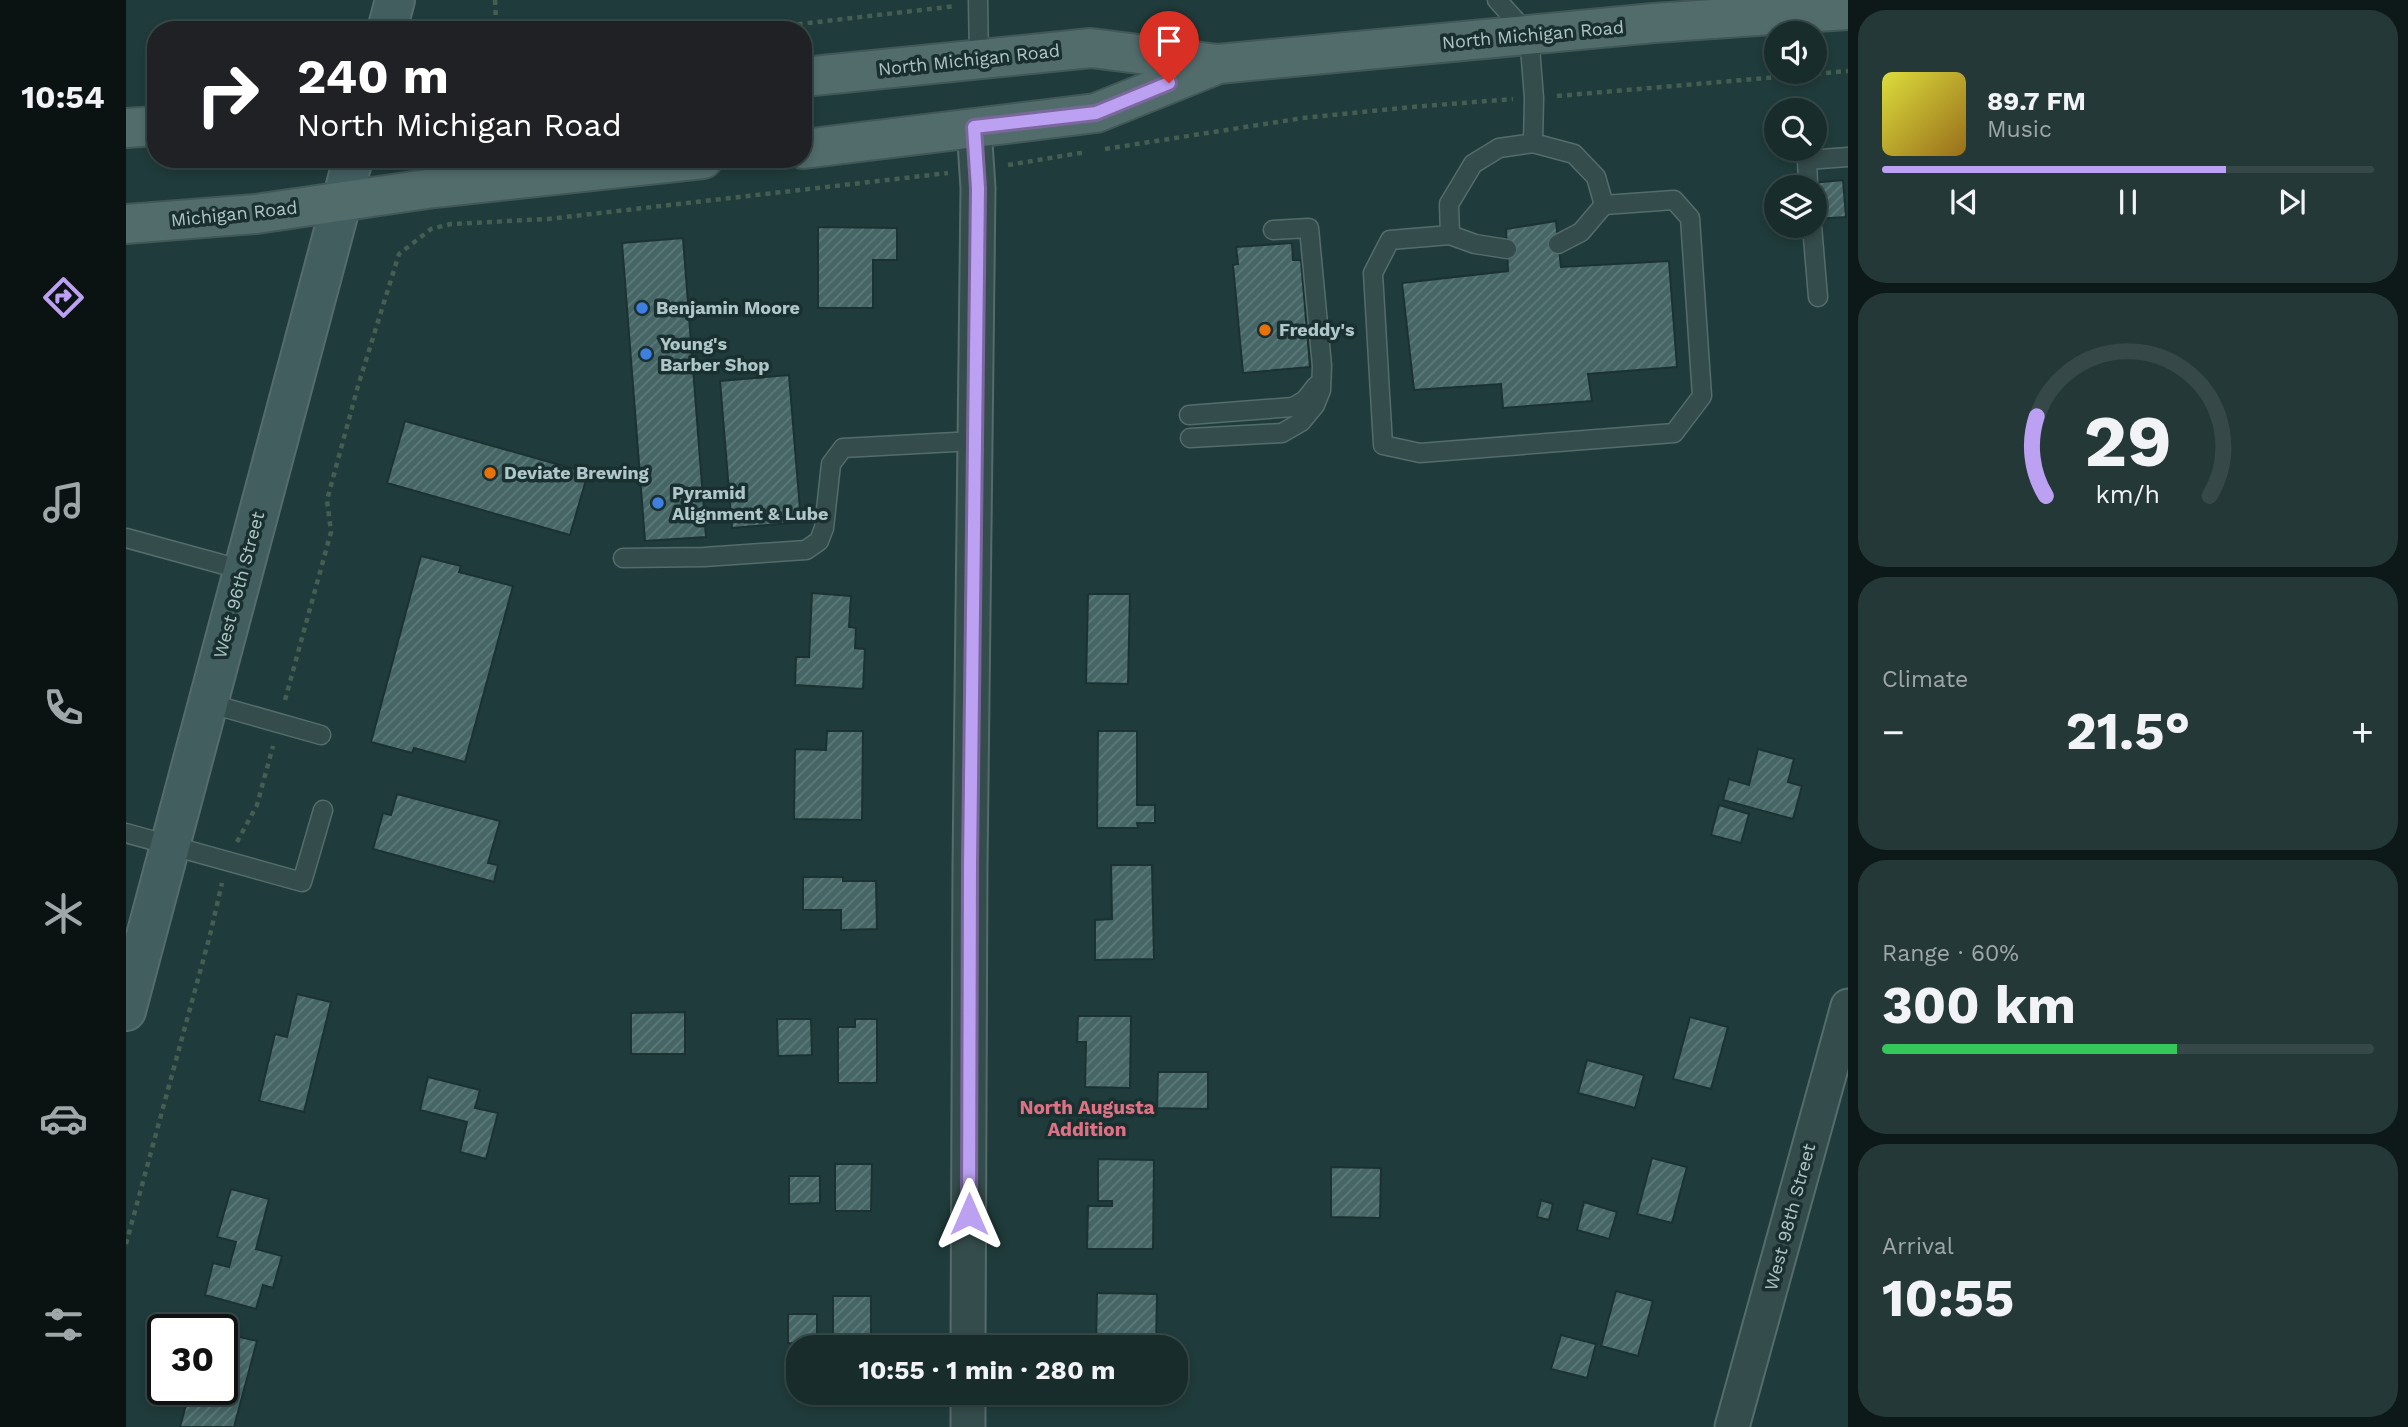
<!DOCTYPE html>
<html lang="en">
<head>
<meta charset="utf-8">
<style>
	body { margin:0; font-family:"Work Sans",sans-serif; background:#253838; color:#f1f3f6; height:100vh; display:flex; flex-direction:column; font-size:26px; white-space:nowrap }
	* { box-sizing:border-box; margin:0 }
	p { font-size:23px; color:#9fa7a9 }
	.icon { flex:none; width:38px; height:38px; fill:none; stroke:currentColor; stroke-width:2; stroke-linecap:round; stroke-linejoin:round }
	.map { position:relative; flex:1; overflow:hidden }
	.sheet { display:flex; flex-direction:column; gap:10px; padding:10px; background:#0d1818; width:560px }
	.sheet>* { flex:none }
	.guide { position:absolute; left:21px; top:21px; width:665px; height:147px; border-radius:28px; box-shadow:0 4px 10px #0003,0 0 0 2px #364848; background:#202124; color:#fff; overflow:hidden }
	.buttons { position:absolute; left:1638px; top:21px; display:grid; gap:14px }
	.buttons a { display:grid; place-items:center; width:63px; height:63px; border-radius:50%; background:#182c2c; box-shadow:0 4px 10px #0003,0 0 0 2px #364848; font-size:35px }
	.speed { position:absolute; left:21px; top:1314px; display:flex; gap:14px; font-size:35px; font-weight:700; text-align:center }
	.speed>* { display:grid; place-content:center; width:91px; height:91px; border-radius:50%; background:#182c2c; box-shadow:0 4px 10px #0003,0 0 0 2px #364848; line-height:1 }
	.speed .limit { border:4px solid #111; border-radius:10px; background:#fff; color:#111 }
	.pin { position:absolute; display:grid; place-items:center; width:60px; height:60px; color:#fff; margin:-72px -30px; border-radius:50% 50% 50% 0; rotate:-45deg; box-shadow:0 0 7px #0007 }
	.pin .icon { rotate:45deg }
	.me { position:absolute; width:77px; margin:-38px; rotate:0deg; stroke-linejoin:round; filter:drop-shadow(0 0 5px #0008) }
	.turn { display:flex; align-items:center; gap:24px; height:147px; padding:0 35px; font-size:32px }
	.turn .icon { width:91px; height:91px; stroke-width:2.5 }
	.turn b { display:block; font-size:49px; line-height:60px }
	.big { font-size:52px; font-weight:700; line-height:1.1 }
	.sheet .card { flex:1; display:flex; flex-direction:column; justify-content:center; gap:10px; min-width:0; padding:0 24px; border-radius:28px; background:#253838 }
	.sheet .dial { align-items:center; gap:0 }
	.dial svg { height:182px; overflow:visible; fill:none; stroke:#364848; stroke-width:7; stroke-linecap:round; text-anchor:middle }
	.dial text { fill:#f1f3f6; stroke:none }
	.song { display:flex; align-items:center; gap:21px }
	.cover { width:84px; height:84px; border-radius:10px; background:linear-gradient(135deg,hsl(60 70% 55%),hsl(40 70% 35%)) }
	.played { height:7px; border-radius:4px; background:linear-gradient(90deg,#bca0f2 70%,#364848 70%) }
	.keys { display:flex; justify-content:space-around; direction:ltr }
	.heat { display:flex; justify-content:space-between; align-items:center; font-size:38px; direction:ltr }
	.charge { height:10px; border-radius:5px; background:linear-gradient(90deg,#34c759 60%,#364848 0) }
	.trip { position:absolute; left:660px; top:1335px; width:402px; height:70px; border-radius:28px; background:#182c2c; box-shadow:0 4px 10px #0003,0 0 0 2px #364848; font-weight:700; line-height:70px; text-align:center }
	main { display:flex; flex:1; min-height:0 }
	.tabs { display:flex; flex-direction:column; width:126px; justify-content:space-around; align-items:center; background:#0a1212; color:#9fa7a9 }
	.tabs .icon { width:49px; height:49px }
	.tabs .on { color:#bca0f2 }
	.tabs b { font-size:32px; color:#f1f3f6 }
	.map>svg:first-child { display:block }
	.building { fill:url(#building-hatch); stroke:#1c3232; stroke-width:2 }
	.lines { fill:none; stroke-linecap:round; stroke-linejoin:round }
	.lane-casing { stroke:#556c6c; stroke-width:21 }
	.street-casing { stroke:#556c6c; stroke-width:37 }
	.secondary-casing { stroke:#556c6c; stroke-width:42 }
	.primary-casing { stroke:#415758; stroke-width:42 }
	.path { stroke:#445e51; stroke-width:4.5; stroke-dasharray:5 5; stroke-linecap:butt }
	.lane { stroke:#344c4b; stroke-width:18 }
	.street { stroke:#344c4b; stroke-width:33 }
	.secondary { stroke:#425e5f; stroke-width:38 }
	.primary { stroke:#526c6b; stroke-width:38 }
	.route-casing { stroke:#7a689d; stroke-width:18 }
	.route { stroke:#bca0f2; stroke-width:12 }
	.shop-dot { fill:#3f7fe0; stroke:#1a3030; stroke-width:2.5 }
	.food-dot { fill:#e8710a; stroke:#1a3030; stroke-width:2.5 }
	.labels { text-anchor:middle; stroke-width:7; stroke-linejoin:round; paint-order:stroke }
	.street-label { font-size:18px; fill:#afc7c8; stroke:#1a3030 }
	.poi-label { font-size:18px; font-weight:bold; fill:#afc7c8; stroke:#1a3030; text-anchor:start }
	.neighbourhood-label { font-size:19px; font-weight:bold; fill:#e07184; stroke:#1a3030 }
</style>
</head>
<body>
<main>
<nav class="tabs">
<b>10:54</b>
<svg class="icon on" aria-label="directions" viewBox="0 0 24 24"><path d="M12 3l9 9-9 9-9-9zM9 14v-3h6M13 9l2 2-2 2"/></svg>
<svg class="icon" aria-label="music" viewBox="0 0 24 24"><path d="M9 18V5l10-2v13"/><circle cx="6" cy="18" r="3"/><circle cx="16" cy="16" r="3"/></svg>
<svg class="icon" aria-label="phone" viewBox="0 0 24 24"><path d="M5 4h4l2 5-3 2q2 4 5 5l2-3 5 2v4C11 20 4 13 5 4z"/></svg>
<svg class="icon" aria-label="climate" viewBox="0 0 24 24"><path d="M12 3v18M4 7l16 10M4 17L20 7"/></svg>
<svg class="icon" aria-label="car" viewBox="0 0 24 24"><path d="M5 17H2v-5l4-1 3-4h7l3 4 3 1v5h-3M9 17h6M6 11h13"/><circle cx="7" cy="17" r="2"/><circle cx="17" cy="17" r="2"/></svg>
<svg class="icon" aria-label="filters" viewBox="0 0 24 24"><path d="M4 7h16M4 17h16"/><circle cx="9" cy="7" r="2"/><circle cx="15" cy="17" r="2"/></svg>
</nav>
<div class="map">
<svg width="1722" height="1427" viewBox="0 0 1722 1427">
	<defs>
		<pattern id="building-hatch" width="6" height="6" patternUnits="userSpaceOnUse" patternTransform="scale(1.75)"><rect width="6" height="6" fill="#466565"/><path d="M-1 1l2-2M0 6l6-6M5 7l2-2" fill="none" stroke="#5e7a7a"/></pattern>
	</defs>
	<rect width="100%" height="100%" fill="#203b3b"/>
	<g class="building">
		<polygon points="1717,180 1720,217 1689,219 1689,187 1650,187 1650,222 1647,223 1644,187"/>
		<polygon points="1430,221 1435,267 1543,261 1551,367 1462,374 1466,401 1377,408 1375,384 1288,390 1276,283 1382,271 1380,229"/>
		<polygon points="692,227 771,228 771,260 747,260 747,308 692,308"/>
		<polygon points="557,238 580,537 519,541 496,243"/>
		<polygon points="1166,243 1167,260 1175,260 1184,367 1117,373 1107,265 1112,264 1110,247"/>
		<polygon points="663,375 675,522 606,528 594,381"/>
		<polygon points="279,421 462,473 444,535 261,483"/>
		<polygon points="295,556 335,566 333,572 387,586 339,762 288,748 286,753 245,742"/>
		<polygon points="686,593 725,596 723,627 730,628 729,648 739,649 737,689 669,685 670,657 683,657"/>
		<polygon points="962,594 1004,594 1002,684 960,683"/>
		<polygon points="701,731 737,731 736,820 668,819 669,749 700,750"/>
		<polygon points="972,731 1011,731 1011,805 1029,805 1029,823 1011,823 1012,828 971,828"/>
		<polygon points="1632,749 1668,759 1662,782 1676,786 1667,819 1597,800 1603,779 1623,785"/>
		<polygon points="271,794 374,821 362,863 372,865 368,882 247,849 257,813 265,815"/>
		<polygon points="1593,805 1623,814 1615,843 1585,835"/>
		<polygon points="985,865 1026,865 1028,959 969,960 969,920 986,919"/>
		<polygon points="677,877 717,877 717,881 750,881 751,929 715,930 715,910 677,910"/>
		<polygon points="171,994 205,1002 178,1112 133,1101 149,1034 161,1037"/>
		<polygon points="559,1012 559,1054 505,1054 505,1013"/>
		<polygon points="952,1016 1005,1016 1004,1088 959,1087 960,1042 951,1042"/>
		<polygon points="1564,1017 1602,1027 1585,1089 1547,1079"/>
		<polygon points="651,1019 685,1019 686,1055 652,1056"/>
		<polygon points="729,1019 751,1019 751,1083 712,1083 712,1027 729,1027"/>
		<polygon points="1461,1060 1518,1075 1509,1108 1452,1093"/>
		<polygon points="1032,1072 1082,1072 1082,1109 1031,1108"/>
		<polygon points="302,1077 354,1090 349,1108 372,1113 360,1159 334,1152 341,1122 294,1110"/>
		<polygon points="1526,1158 1561,1167 1546,1223 1511,1214"/>
		<polygon points="972,1159 1028,1160 1027,1249 961,1249 962,1206 986,1206 986,1201 972,1201"/>
		<polygon points="709,1164 746,1164 745,1211 709,1211"/>
		<polygon points="1205,1167 1255,1168 1254,1218 1205,1217"/>
		<polygon points="663,1176 694,1176 694,1203 663,1204"/>
		<polygon points="105,1189 143,1199 130,1249 156,1256 147,1288 137,1285 130,1309 79,1295 87,1263 103,1267 110,1242 91,1237"/>
		<polygon points="1415,1200 1427,1204 1423,1220 1411,1217"/>
		<polygon points="1458,1202 1491,1212 1483,1239 1451,1230"/>
		<polygon points="1490,1291 1527,1301 1512,1356 1475,1346"/>
		<polygon points="971,1293 1031,1294 1030,1348 970,1348"/>
		<rect x="707" y="1296" width="38" height="52"/>
		<polygon points="662,1314 691,1314 691,1344 662,1343"/>
		<polygon points="96,1333 131,1341 108,1427 54,1427 64,1390 96,1390"/>
		<polygon points="1435,1335 1470,1344 1461,1378 1425,1369"/>
	</g>
	<g class="lines">
		<g class="lane-casing">
			<g id="lane">
				<polyline points="852,0 853,58"/>
				<polyline points="1371,0 1403,35 1408,98 1407,143 1448,154 1470,177 1478,205 1548,200 1564,218 1576,396 1548,433 1294,453 1257,445 1247,273 1264,240 1324,235 1323,204 1347,164 1373,148 1407,143"/>
				<polyline points="1682,183 1681,160 1722,157"/>
				<polyline points="1686,226 1692,297"/>
				<polyline points="1324,235 1349,244 1381,249"/>
				<polyline points="1432,244 1455,232 1478,205"/>
				<polyline points="1063,415 1167,407 1179,400 1190,386"/>
				<polyline points="1064,438 1156,433 1175,422 1189,405 1195,390 1196,366 1183,228 1147,230"/>
				<polyline points="0,538 117,570"/>
				<polyline points="497,558 578,557 680,550 693,541 698,528 705,464 717,448 848,441"/>
				<polyline points="82,703 195,735"/>
				<polyline points="0,833 176,882 197,810"/>
			</g>
		</g>
		<g class="street-casing">
			<g id="street">
				<polyline points="842,1348 844,866 852,188 848,127"/>
				<polyline points="842,1427 842,1393"/>
				<polyline points="1606,1427 1722,1006"/>
			</g>
		</g>
		<g class="secondary-casing">
			<g id="secondary">
				<polyline points="261,30 269,0"/>
				<polyline points="0,1011 227,159"/>
			</g>
		</g>
		<g class="primary-casing">
			<g id="primary">
				<polyline points="677,77 965,48 1092,64 1528,23 1722,10"/>
				<polyline points="0,128 30,126"/>
				<polyline points="677,149 970,113 1087,66"/>
				<polyline points="0,224 130,214 308,188 577,159"/>
			</g>
		</g>
		<g class="path">
			<polyline points="369,0 370,21 373,30"/>
			<polyline points="622,30 830,6"/>
			<polyline points="1431,96 1722,71"/>
			<polyline points="979,149 1177,118 1286,107 1387,99"/>
			<polyline points="882,165 960,152"/>
			<polyline points="159,700 205,532 201,500 232,386 273,254 305,229 325,224 422,219 822,173"/>
			<polyline points="111,842 131,805 147,746"/>
			<polyline points="0,1244 84,935 96,883"/>
		</g>
		<use href="#lane" class="lane"/>
		<use href="#street" class="street"/>
		<use href="#secondary" class="secondary"/>
		<use href="#primary" class="primary"/>
	</g>
	<g class="lines">
		<g class="route-casing">
			<polyline id="route" points="843,1214 844,866 852,188 848,127 970,113 1043,83"/>
		</g>
		<use href="#route" class="route"/>
	</g>
	<g class="shop-dot">
		<circle cx="516" cy="308" r="7"/>
		<circle cx="520" cy="354" r="7"/>
		<circle cx="532" cy="503" r="7"/>
	</g>
	<g class="food-dot">
		<circle cx="1139" cy="330" r="7"/>
		<circle cx="364" cy="473" r="7"/>
	</g>
	<g class="labels">
		<g class="street-label">
			<text transform="translate(1407 35) rotate(-5)" y="6">North Michigan Road</text>
			<text transform="translate(843 60) rotate(-6)" y="6">North Michigan Road</text>
			<text transform="translate(108 214) rotate(-6)" y="6">Michigan Road</text>
			<text transform="translate(113 585) rotate(-75)" y="6">West 96th Street</text>
			<text transform="translate(1664 1217) rotate(-75)" y="6">West 98th Street</text>
		</g>
		<g class="poi-label">
			<text x="530" y="314">Benjamin Moore</text>
			<text x="1153" y="336">Freddy's</text>
			<text x="534" y="350">Young's<tspan x="534" dy="21">Barber Shop</tspan></text>
			<text x="378" y="479">Deviate Brewing</text>
			<text x="546" y="499">Pyramid<tspan x="546" dy="21">Alignment &amp; Lube</tspan></text>
		</g>
		<g class="neighbourhood-label">
			<text x="961" y="1114">North Augusta<tspan x="961" dy="22">Addition</tspan></text>
		</g>
	</g>
</svg>
<div class="buttons">
<a><svg class="icon" aria-label="sound" viewBox="0 0 24 24"><path d="M4 9h4l5-4v14l-5-4H4zM17 9q2 3 0 6"/></svg></a>
<a><svg class="icon" aria-label="search" viewBox="0 0 24 24"><circle cx="10" cy="10" r="6"/><path d="M15 15l6 6"/></svg></a>
<a><svg class="icon" aria-label="layers" viewBox="0 0 24 24"><path d="M12 4l9 5-9 5-9-5zM3 14l9 5 9-5"/></svg></a>
</div>
<div class="speed"><div class="limit">30</div></div>
<div class="pin" style="left:1043px;top:83px;background:#d93025"><svg class="icon" aria-label="arrive" viewBox="0 0 24 24"><path d="M6 21V4h12l-3 4 3 4H6"/></svg></div>
<svg class="me" style="left:843px;top:1214px" viewBox="-20 -20 40 40"><path d="M0-17L14 15 0 8-14 15z" fill="#bca0f2" stroke="#fff" stroke-width="4"/></svg>
<div class="trip">10:55 · 1 min · 280 m</div>
<div class="guide">
<div class="turn"><svg class="icon" aria-label="right" viewBox="0 0 24 24"><path d="M7 20v-9h11M14 6l5 5-5 5"/></svg><div><b>240 m</b>North Michigan Road</div></div>
</div>
</div>
<section class="sheet">
<div class="card">
<div class="song"><i class="cover"></i><div><b>89.7 FM</b><p>Music</p></div></div>
<div class="played"></div>
<div class="keys"><svg class="icon" aria-label="previous" viewBox="0 0 24 24"><path d="M18 5L8 12l10 7zM5 5v14"/></svg><svg class="icon" aria-label="pause" viewBox="0 0 24 24"><path d="M8 5v14M16 5v14"/></svg><svg class="icon" aria-label="next" viewBox="0 0 24 24"><path d="M6 5l10 7-10 7zM19 5v14"/></svg></div>
</div>
<div class="card dial"><svg viewBox="0 0 100 80">
<path d="M14 69A42 42 0 1 1 86 69"/>
<path d="M14 69A42 42 0 0 1 10 34" stroke="#bca0f2"/>
<text x="50" y="56" font-size="32" font-weight="700">29</text>
<text x="50" y="72" font-size="11">km/h</text>
</svg></div>
<div class="card"><p>Climate</p>
<div class="heat"><a>−</a><b class="big">21.5°</b><a>+</a></div>
</div>
<div class="card"><p>Range · 60%</p><b class="big">300 km</b><div class="charge"></div></div>
<div class="card"><p>Arrival</p><b class="big">10:55</b></div>
</section>
</main>
</body>
</html>
